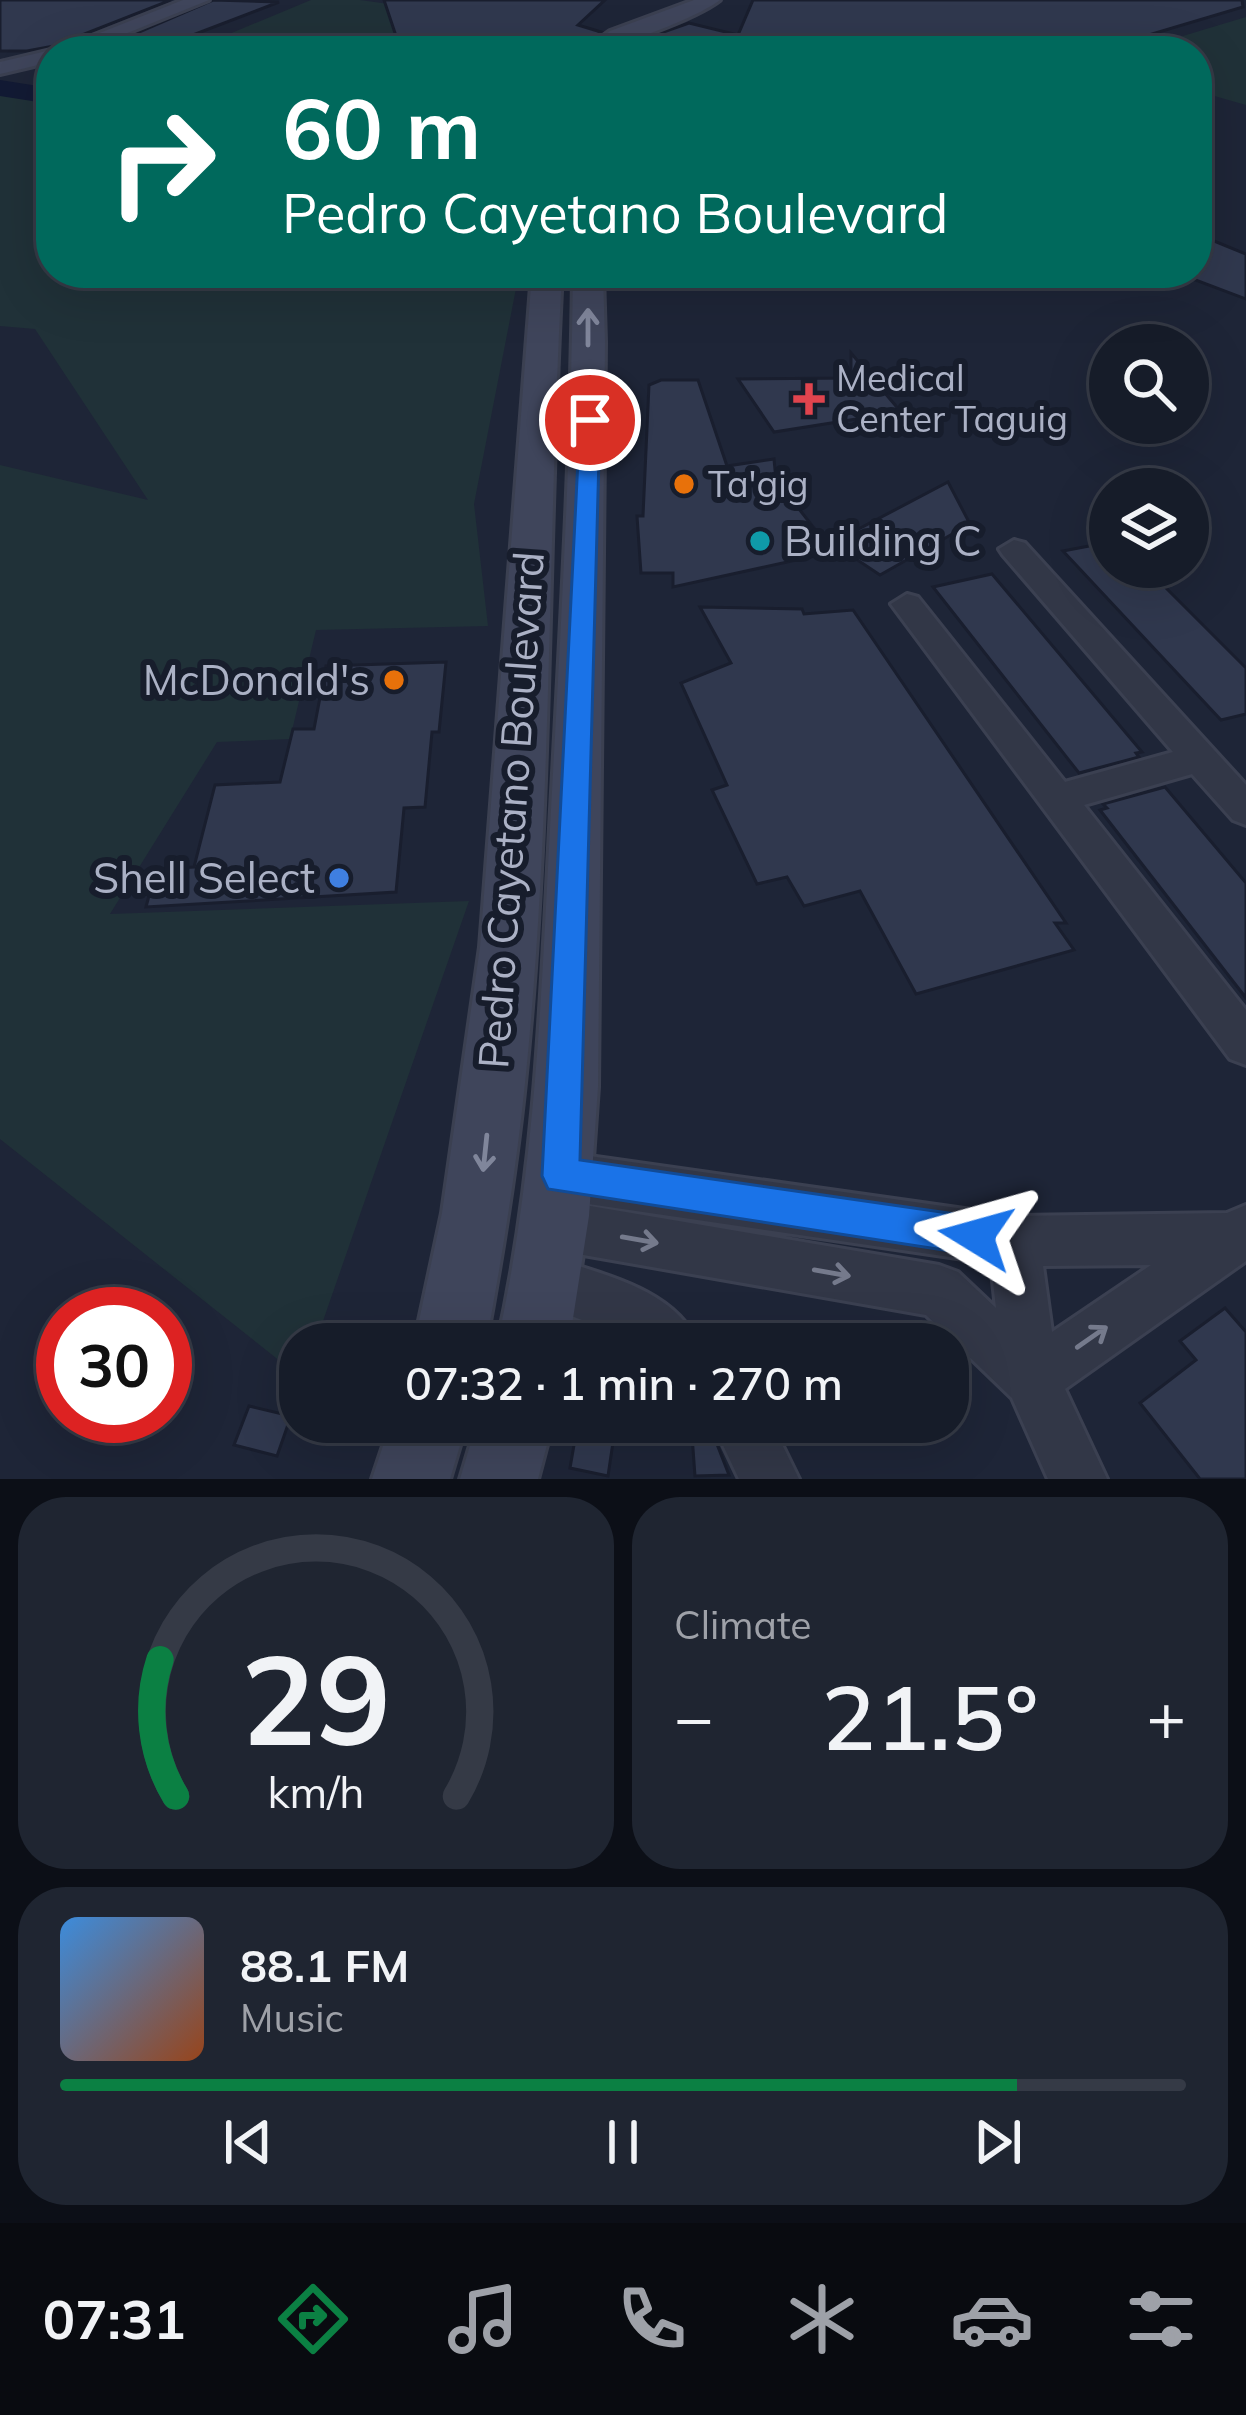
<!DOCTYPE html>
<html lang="en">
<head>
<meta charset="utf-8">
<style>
	body { margin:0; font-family:Mulish,sans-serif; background:#1f2531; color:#f1f3f6; height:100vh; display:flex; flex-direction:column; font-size:45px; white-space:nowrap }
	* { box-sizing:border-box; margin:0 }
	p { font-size:39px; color:#9ea1a8 }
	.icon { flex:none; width:66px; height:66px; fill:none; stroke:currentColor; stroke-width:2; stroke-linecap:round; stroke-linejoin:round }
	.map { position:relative; height:1479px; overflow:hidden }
	.side { display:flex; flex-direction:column; gap:18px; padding:18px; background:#0c0f17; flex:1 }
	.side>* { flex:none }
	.guide { position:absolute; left:36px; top:36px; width:1176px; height:252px; border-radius:48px; box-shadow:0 12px 48px #0002,0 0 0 3px #353a46; background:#00695c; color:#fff; overflow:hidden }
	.controls { position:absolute; left:1089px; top:324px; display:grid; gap:24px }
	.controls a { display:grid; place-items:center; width:120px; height:120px; border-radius:50%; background:#161c29; box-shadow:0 12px 48px #0002,0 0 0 3px #353a46; font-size:60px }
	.speed { position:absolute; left:36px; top:1287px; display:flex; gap:24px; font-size:60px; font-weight:700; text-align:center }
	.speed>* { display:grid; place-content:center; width:156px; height:156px; border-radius:50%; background:#161c29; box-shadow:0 12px 48px #0002,0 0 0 3px #353a46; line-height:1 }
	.speed .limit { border:18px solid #d22; background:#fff; color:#111 }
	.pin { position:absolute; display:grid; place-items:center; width:102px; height:102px; color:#fff; margin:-51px; border:6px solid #fff; border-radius:50%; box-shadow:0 3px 12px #0007 }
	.me { position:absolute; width:132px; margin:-66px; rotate:278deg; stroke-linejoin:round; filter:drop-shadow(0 0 9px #0008) }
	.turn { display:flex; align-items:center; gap:42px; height:252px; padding:0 48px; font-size:54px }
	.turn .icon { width:156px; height:156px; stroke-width:2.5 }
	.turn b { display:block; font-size:84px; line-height:102px }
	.big { font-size:90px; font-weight:600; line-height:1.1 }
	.side .card { flex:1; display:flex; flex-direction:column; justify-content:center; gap:18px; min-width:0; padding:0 42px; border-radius:48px; background:#1f2531 }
	.side .dial { align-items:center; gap:0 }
	.dial svg { height:312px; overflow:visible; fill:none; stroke:#353a46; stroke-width:7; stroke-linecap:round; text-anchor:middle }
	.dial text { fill:#f1f3f6; stroke:none }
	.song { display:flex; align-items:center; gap:36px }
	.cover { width:144px; height:144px; border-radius:18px; background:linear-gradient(135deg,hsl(210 70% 55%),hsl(20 70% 35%)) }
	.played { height:12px; border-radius:6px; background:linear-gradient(90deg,#0b8043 85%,#353a46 85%) }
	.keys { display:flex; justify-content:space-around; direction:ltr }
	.heat { display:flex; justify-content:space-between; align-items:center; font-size:66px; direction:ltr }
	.side .tiles { flex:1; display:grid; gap:18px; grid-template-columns:1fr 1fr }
	.card:last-child { grid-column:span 2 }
	.trip { position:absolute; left:279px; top:1323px; width:690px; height:120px; border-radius:48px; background:#161c29; box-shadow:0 12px 48px #0002,0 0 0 3px #353a46; font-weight:600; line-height:120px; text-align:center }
	.dock { display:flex; height:192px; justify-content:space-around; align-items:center; background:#090b10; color:#9ea1a8 }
	.dock .icon { width:84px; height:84px }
	.dock .active { color:#0b8043 }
	.dock b { font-size:54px; color:#f1f3f6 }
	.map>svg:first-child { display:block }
	.green { fill:#203138 }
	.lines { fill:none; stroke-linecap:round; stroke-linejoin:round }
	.river { fill:#121a34; fill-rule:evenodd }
	.building { fill:#30384e; stroke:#191e2e; stroke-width:3 }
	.street-casing { stroke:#3b4051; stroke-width:6 }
	.secondary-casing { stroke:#3b4051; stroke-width:6 }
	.street { fill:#323747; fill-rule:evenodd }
	.secondary { fill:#3f455b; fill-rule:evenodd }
	.oneway { stroke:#80869b }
	.oneway2 { stroke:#757a8c }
	.route { fill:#1a73e8; stroke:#114b97; stroke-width:3 }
	.health-dot { fill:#e0444e; stroke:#171d2c; stroke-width:4.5 }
	.food-dot { fill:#e8710a; stroke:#171d2c; stroke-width:4.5 }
	.culture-dot { fill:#0f9aa8; stroke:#171d2c; stroke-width:4.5 }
	.shop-dot { fill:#3f7fe0; stroke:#171d2c; stroke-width:4.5 }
	.labels { text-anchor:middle; stroke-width:12; stroke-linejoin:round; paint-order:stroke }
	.far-poi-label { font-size:36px; fill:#abb1c5; stroke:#171d2c; text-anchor:start }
	.poi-label { font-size:42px; fill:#abb1c5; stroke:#171d2c; text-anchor:end }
	.street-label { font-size:42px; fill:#abb1c5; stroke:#171d2c }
</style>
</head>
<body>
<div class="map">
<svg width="1246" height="1479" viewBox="0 0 1246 1479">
	<rect width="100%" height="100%" fill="#1e2537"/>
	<g class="green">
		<polygon points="311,0 360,0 496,19 394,51 294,51 210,42"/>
		<polygon points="1246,17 1246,105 1197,91 1197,51 1133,51"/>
		<polygon points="0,92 51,102 51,273 519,273 474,504 488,626 316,630 290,739 217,742 110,914 469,901 315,1344 300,1344 300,1377 0,1139 0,465 148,500 35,329 0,326"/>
	</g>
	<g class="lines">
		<polygon class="river" points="0,80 51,88 51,104 0,96"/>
	</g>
	<g class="building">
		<polygon points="0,0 171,0 54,46 27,51 0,51"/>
		<polygon points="213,0 279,2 151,51 95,51"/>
		<polygon points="384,0 605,0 578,25 601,32 579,51 401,51"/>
		<polygon points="753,0 1242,0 1243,7 1095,51 609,51 689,23 738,35"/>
		<polygon points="1197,234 1246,254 1246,299 1177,273 1197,273"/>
		<polygon points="851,353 901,412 774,432 738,379 851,378"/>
		<polygon points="661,380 698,380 727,466 774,459 776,480 833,552 673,587 673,573 641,573 637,516 643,516 649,385"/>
		<polygon points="948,482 970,524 880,575 832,543"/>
		<polygon points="1110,542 1110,567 1145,567 1246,668 1246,714 1221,720 1063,551"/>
		<polygon points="992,574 1142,752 1136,753 1139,757 1079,773 933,587"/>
		<polygon points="700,607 802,609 804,614 853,610 1066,923 1055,923 1074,950 916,994 860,891 804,906 787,877 757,884 712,790 727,785 681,683 731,663"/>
		<polygon points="446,662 439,732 432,732 425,807 404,808 396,892 146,907 156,869 194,867 215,785 280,782 293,729 314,729 326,666"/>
		<polygon points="1165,787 1246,883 1246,998 1100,810 1107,808 1103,804"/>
		<polygon points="1225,1308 1246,1332 1246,1479 1200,1479 1140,1403 1196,1360 1180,1341"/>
		<polygon points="249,1406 291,1416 277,1456 234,1445"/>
		<polygon points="578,1422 616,1422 608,1476 570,1468"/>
		<polygon points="713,1434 729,1475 695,1476 692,1435"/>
	</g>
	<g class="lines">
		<g class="street-casing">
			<g id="street">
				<polygon points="1014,540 1025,543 1246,785 1246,825 1233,820 1192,774 1084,805 1246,1010 1246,1065 1230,1059 891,604 907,594 918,597 1065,782 1173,752 1003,555 999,549"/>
				<path d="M561,1152l453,64 213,-3 19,-8v56l-181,128 42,90h-59l-36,-81 -86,-83 -371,-65 -18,-7 -7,-18 7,-18 18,-7 384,65 19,7 38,36 -5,-45 -430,-63 -17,-7 -8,-17 8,-17zM1151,1265l-99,67 -9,-66z"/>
				<path d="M547,1256c52,18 128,32 151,88h-70l-17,-13 -82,-31 -8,-18 8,-18z"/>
				<polygon points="712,1422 771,1422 799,1479 739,1479"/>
			</g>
		</g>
		<g class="secondary-casing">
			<g id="secondary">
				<polygon points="183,0 209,0 83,51 51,51 51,62 0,74 0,62 51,50 54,51"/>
				<path d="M694,0h26c-23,18 -110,51 -137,51l27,-20z"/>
				<path d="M532,273h30c-15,269 -9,541 -37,810 -9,88 -23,174 -39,261h-72l28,-131 38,-266z"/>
				<path d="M573,273h30l2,69 -7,745 -9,129 -20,128h-72c38,-170 44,-342 53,-516 10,-185 21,-370 23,-555z"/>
				<polygon points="391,1422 467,1422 450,1479 372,1479"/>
				<polygon points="477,1422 553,1422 538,1479 460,1479"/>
			</g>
		</g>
		<use href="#street" class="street"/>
		<use href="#secondary" class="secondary"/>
	</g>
	<defs><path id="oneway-shaft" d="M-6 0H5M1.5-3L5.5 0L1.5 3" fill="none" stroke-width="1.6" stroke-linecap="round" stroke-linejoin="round" transform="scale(3)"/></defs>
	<g class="oneway">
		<use href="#oneway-shaft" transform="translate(588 327) rotate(-90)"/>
		<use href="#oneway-shaft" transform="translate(485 1153) rotate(96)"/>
	</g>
	<g class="oneway2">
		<use href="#oneway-shaft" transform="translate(640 1240) rotate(10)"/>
		<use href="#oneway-shaft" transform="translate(832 1273) rotate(10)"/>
		<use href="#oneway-shaft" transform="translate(1092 1337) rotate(-35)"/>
	</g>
	<polygon class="route" points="590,414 600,420 580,1160 976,1217 990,1222 995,1236 990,1250 976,1255 548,1189 542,1176 580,420"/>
	<path class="health-dot" d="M803 381h12v12h12v12h-12v12h-12v-12h-12v-12h12z"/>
	<g class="food-dot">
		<circle cx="684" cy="484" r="12"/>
		<circle cx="394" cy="680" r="12"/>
	</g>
	<circle class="culture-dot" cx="760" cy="541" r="12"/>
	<circle class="shop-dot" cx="339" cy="878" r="12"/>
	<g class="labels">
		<g class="far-poi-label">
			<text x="836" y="391">Medical<tspan x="836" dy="41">Center Taguig</tspan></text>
			<text x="708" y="497">Ta'gig</text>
		</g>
		<g class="poi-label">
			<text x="784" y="556" text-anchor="start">Building C</text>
			<text x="370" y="695">McDonald's</text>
			<text x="315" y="893">Shell Select</text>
		</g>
		<g class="street-label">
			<text transform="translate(511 810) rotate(-86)" y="15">Pedro Cayetano Boulevard</text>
		</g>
	</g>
</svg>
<div class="controls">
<a><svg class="icon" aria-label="search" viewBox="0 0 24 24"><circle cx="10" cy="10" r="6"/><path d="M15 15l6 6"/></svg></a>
<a><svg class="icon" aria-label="layers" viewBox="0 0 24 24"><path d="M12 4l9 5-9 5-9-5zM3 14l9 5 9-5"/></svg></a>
</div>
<div class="speed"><div class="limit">30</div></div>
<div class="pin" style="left:590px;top:420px;background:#d93025"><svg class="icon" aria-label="arrive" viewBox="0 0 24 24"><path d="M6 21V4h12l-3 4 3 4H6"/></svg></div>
<svg class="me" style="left:976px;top:1236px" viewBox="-20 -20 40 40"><path d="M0-17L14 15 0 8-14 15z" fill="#1a73e8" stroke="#fff" stroke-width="4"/></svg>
<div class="trip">07:32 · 1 min · 270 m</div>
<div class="guide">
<div class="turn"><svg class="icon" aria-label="right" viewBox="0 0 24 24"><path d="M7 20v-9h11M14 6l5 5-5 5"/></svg><div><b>60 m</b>Pedro Cayetano Boulevard</div></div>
</div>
</div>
<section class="side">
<div class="tiles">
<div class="card dial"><svg viewBox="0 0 100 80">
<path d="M14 69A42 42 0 1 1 86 69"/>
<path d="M14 69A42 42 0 0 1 10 34" stroke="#0b8043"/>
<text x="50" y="56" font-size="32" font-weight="700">29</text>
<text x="50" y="72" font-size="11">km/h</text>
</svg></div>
<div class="card"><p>Climate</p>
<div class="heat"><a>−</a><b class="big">21.5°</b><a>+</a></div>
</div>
<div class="card">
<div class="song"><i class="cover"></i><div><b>88.1 FM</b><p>Music</p></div></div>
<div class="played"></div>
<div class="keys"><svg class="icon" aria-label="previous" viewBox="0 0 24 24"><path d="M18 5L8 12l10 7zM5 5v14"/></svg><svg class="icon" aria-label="pause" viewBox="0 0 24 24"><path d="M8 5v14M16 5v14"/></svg><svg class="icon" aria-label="next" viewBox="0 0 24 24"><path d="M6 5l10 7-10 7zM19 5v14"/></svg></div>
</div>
</div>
</section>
<nav class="dock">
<b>07:31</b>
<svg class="icon active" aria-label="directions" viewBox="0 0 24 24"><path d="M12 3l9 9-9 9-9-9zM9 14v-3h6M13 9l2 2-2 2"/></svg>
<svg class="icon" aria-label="music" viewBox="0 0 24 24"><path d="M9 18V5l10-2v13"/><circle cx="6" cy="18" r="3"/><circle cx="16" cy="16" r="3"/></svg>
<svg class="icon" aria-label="phone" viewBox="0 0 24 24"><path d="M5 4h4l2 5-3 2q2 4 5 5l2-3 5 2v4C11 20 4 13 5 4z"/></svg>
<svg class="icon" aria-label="climate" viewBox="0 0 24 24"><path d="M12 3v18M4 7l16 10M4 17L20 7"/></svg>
<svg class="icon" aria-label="car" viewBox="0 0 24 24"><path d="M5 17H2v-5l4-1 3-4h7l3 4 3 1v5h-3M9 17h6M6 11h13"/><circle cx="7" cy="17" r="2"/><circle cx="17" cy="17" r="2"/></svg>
<svg class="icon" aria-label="filters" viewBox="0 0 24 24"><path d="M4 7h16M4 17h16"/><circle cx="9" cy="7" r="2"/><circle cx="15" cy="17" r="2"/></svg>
</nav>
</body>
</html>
